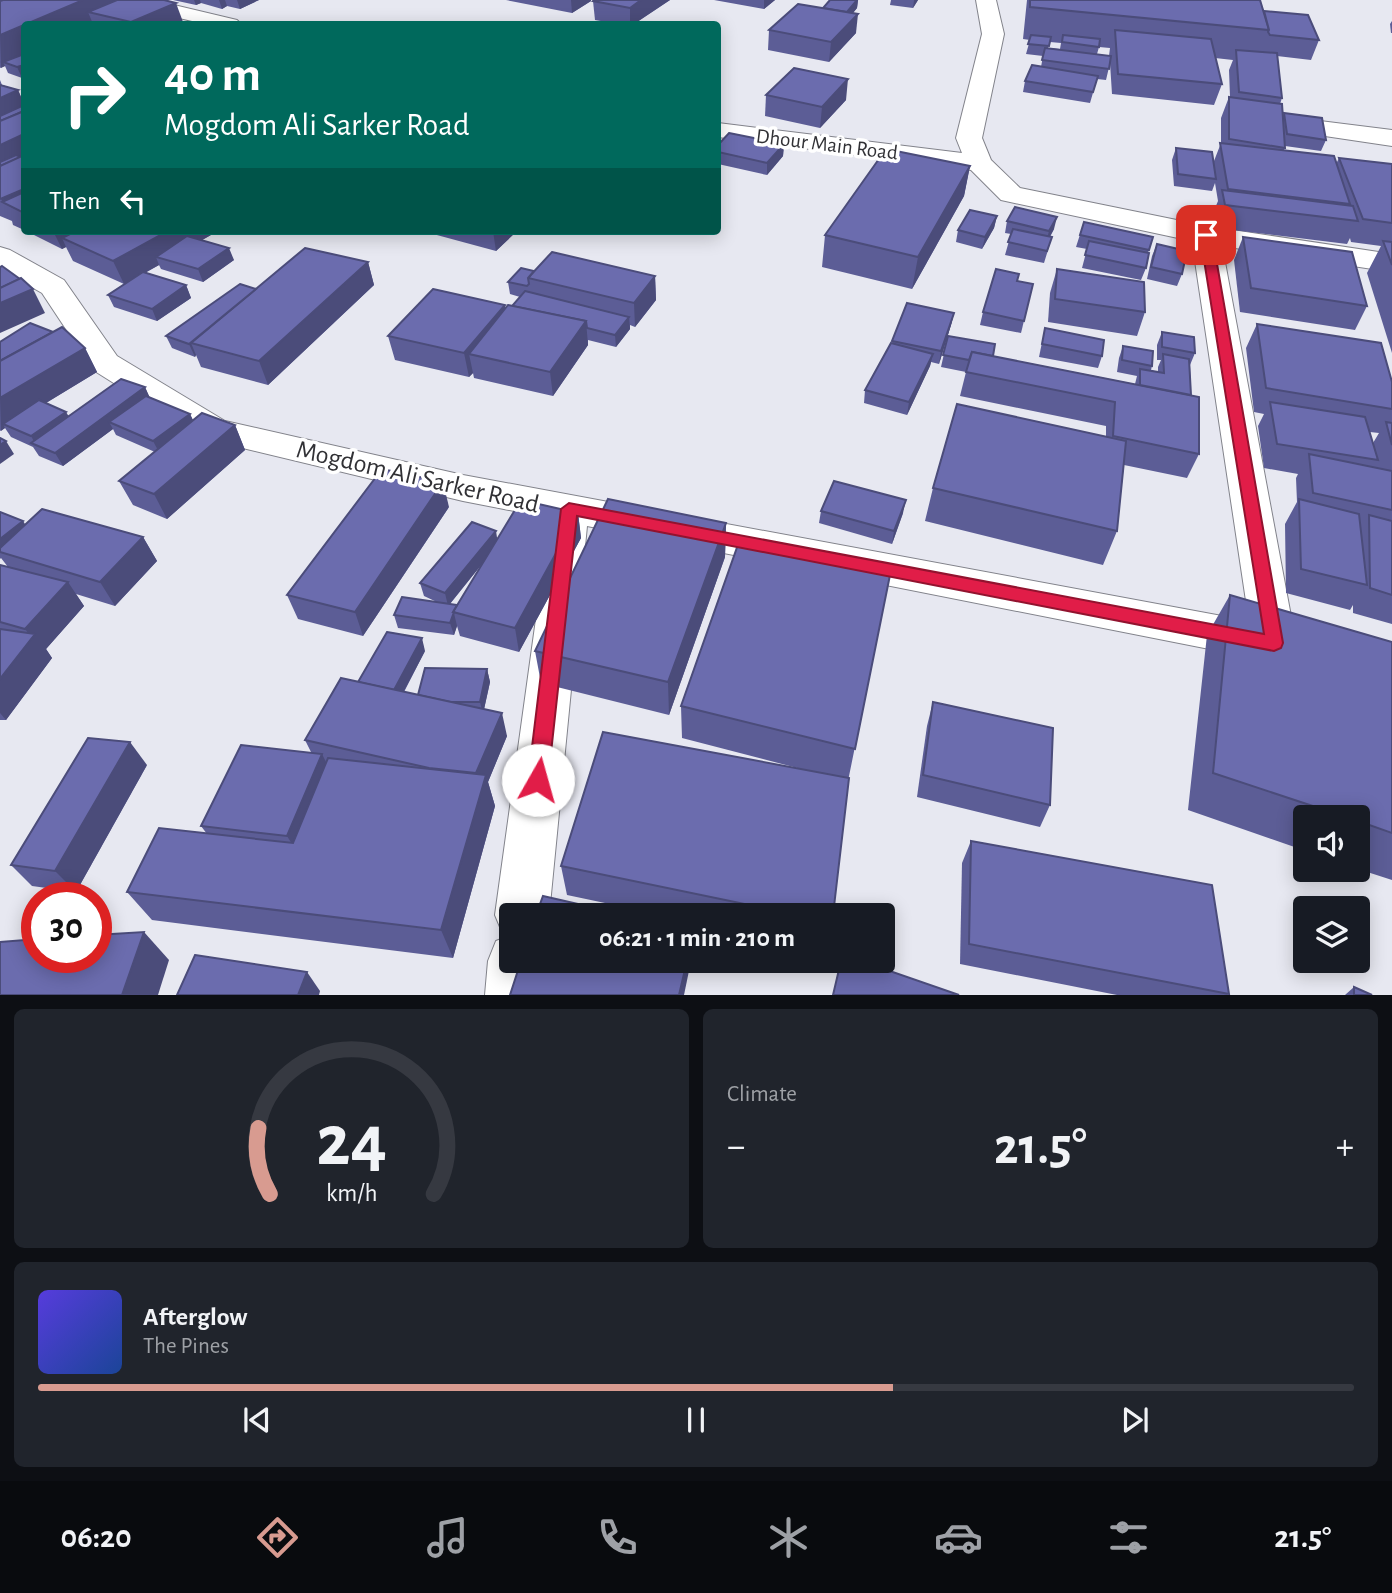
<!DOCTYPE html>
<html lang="en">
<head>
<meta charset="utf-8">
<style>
	body { margin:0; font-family:"Alegreya Sans",sans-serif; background:#20242c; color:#f1f3f6; height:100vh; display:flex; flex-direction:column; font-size:26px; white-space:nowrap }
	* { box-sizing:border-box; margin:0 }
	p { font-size:23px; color:#9ea1a6 }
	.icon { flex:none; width:38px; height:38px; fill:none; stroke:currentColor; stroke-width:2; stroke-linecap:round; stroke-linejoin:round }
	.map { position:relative; height:995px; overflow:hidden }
	.side { display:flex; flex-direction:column; gap:14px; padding:14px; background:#0d0f14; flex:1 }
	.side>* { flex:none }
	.guide { position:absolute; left:21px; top:21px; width:700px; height:214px; border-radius:7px; box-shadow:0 4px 18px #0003; background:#00695c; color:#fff; overflow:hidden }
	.controls { position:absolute; left:1293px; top:805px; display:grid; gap:14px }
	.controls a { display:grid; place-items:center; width:77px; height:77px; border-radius:7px; background:#171b24; box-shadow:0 4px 18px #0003; font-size:35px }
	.speed { position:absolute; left:21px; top:882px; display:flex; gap:14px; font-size:35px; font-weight:700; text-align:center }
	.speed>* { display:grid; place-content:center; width:91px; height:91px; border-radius:50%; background:#171b24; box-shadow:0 4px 18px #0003; line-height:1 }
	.speed .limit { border:10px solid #d22; background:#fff; color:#111 }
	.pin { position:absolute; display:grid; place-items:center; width:60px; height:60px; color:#fff; margin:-30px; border-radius:14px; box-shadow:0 4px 10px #0006 }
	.me { position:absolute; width:77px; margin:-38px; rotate:7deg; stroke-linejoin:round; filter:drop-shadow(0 0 5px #0008) }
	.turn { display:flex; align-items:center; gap:24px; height:147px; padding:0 28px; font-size:32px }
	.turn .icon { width:91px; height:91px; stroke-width:2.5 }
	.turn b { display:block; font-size:49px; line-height:60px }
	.then { display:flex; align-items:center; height:66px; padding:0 28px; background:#0003; gap:14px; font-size:26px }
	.big { font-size:52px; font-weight:700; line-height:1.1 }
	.side .card { flex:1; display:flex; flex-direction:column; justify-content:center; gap:10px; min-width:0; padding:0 24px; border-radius:10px; background:#20242c }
	.side .dial { align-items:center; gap:0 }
	.dial svg { height:182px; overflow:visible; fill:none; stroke:#363941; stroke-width:7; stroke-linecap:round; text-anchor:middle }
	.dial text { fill:#f1f3f6; stroke:none }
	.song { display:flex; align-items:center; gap:21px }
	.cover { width:84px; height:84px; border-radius:10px; background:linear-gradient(135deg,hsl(250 70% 55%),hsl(220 70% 35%)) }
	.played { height:7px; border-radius:4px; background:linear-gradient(90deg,#d89b90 65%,#363941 65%) }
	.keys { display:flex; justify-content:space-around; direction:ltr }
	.heat { display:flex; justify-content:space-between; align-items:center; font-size:38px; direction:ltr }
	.side .tiles { flex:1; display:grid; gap:14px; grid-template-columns:1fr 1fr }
	.card:last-child { grid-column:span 2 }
	.trip { position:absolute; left:499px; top:903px; width:396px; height:70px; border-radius:7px; background:#171b24; box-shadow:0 4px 18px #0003; font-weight:700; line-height:70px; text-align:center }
	.tabs { display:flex; height:112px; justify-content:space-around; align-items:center; background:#090b0e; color:#9ea1a6 }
	.tabs .icon { width:49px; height:49px }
	.tabs .on { color:#d89b90 }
	.tabs b { font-size:32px; color:#f1f3f6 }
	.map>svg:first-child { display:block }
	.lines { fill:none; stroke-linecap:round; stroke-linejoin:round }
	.minor-casing { stroke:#82838b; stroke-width:2 }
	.minor { fill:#fff; fill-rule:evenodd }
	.wall { fill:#5c5d96; fill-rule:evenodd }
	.shaded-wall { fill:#4b4c7a }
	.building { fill:#6b6cae; stroke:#4b4c7a; stroke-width:2 }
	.route { fill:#e11d48; stroke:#92132f; stroke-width:2 }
	.labels { text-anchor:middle; stroke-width:7; stroke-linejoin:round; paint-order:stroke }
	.far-street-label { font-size:21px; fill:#313135; stroke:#fff }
	.street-label { font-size:26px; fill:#313135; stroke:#fff }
</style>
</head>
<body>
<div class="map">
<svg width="1392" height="995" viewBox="0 0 1392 995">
	<rect width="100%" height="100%" fill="#e7e8f1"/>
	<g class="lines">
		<g class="minor-casing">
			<g id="minor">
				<polygon points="116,0 153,0 237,20 241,24 205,24 119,4"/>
				<polygon points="976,0 996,0 1004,34 982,138 991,160 1020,188 1206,226 1392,254 1392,272 1222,246 1296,643 1290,655 1274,661 1260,659 587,526 549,915 511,915 511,961 544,961 541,995 485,995 488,961 496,941 509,936 503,934 495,915 550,518 463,501 201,438 93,370 42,293 0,269 0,247 10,250 64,280 117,356 225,421 463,475 1249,621 1192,241 1001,200 971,170 718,137 718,123 962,153 956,138 982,34"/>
				<polygon points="1280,116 1392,130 1392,146 1271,128 1268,123 1271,118"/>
			</g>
		</g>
		<use href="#minor" class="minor"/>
	</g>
	<g class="wall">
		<polygon points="0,0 183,22 177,24 24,24 22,78 8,73 5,66 0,68"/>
		<polygon points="173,0 259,0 240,9 227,6 222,9 201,3 196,5"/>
		<polygon points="506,0 591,0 591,1 572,13"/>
		<polygon points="670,0 634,24 618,24 595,20 593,1"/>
		<polygon points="714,0 775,0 764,9"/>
		<polygon points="830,0 858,0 857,8 853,13 856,33 829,62 768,50 769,30 823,8"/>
		<polygon points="891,0 918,0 913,8 890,5"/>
		<path d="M1027,0h233l4,11 55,29 -8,20 -34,-4 5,42 -2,6 3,11 1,-2 42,27 -5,11 -36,-5 -1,5 52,13 3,-6 53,6v189l-25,-80 14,-27 -30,-4 -1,-4 -3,6 -131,-16 -3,-15 5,-12 -3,-18 -3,8 -38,-5 -2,-26 4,-12 38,13 7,-18v-25l8,-21h1l-1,-27 4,-10 -18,-2 7,26 -8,21 -102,-11 -2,-31 -4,17 -9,-1 -7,24 -67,-11 2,-11 16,-14 2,-11 -17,-2 4,-14 -7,-1zM1050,42l11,1 -1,6 -12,-1zM1099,47l11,1 -1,8 -12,-2z"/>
		<polygon points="1392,21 1392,33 1391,33 1390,24"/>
		<polygon points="0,80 2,85 18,90 24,104 24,230 13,225 12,221 0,216"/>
		<polygon points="766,95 846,100 820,128 765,116"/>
		<polygon points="784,144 783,156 767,175 718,164 718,145"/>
		<polygon points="970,166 964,196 912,289 822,267 825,235"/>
		<polygon points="997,216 994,228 982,249 956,242 958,230"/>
		<polygon points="1007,221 1054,229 1050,237 1052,237 1044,263 1005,255 1011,234 1005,233"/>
		<polygon points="1084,222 1153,237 1148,253 1146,268 1141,280 1082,268 1087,249 1076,247"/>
		<polygon points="26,231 218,231 202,240 234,260 203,282 161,269 159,265 145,273 186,285 191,298 157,321 114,307 108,295 124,284 73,261 66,247 62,249"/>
		<polygon points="422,231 517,231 496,251"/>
		<polygon points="1243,237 1367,306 1355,330 1240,312 1234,260"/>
		<polygon points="1157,244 1182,274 1177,286 1147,279 1152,256"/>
		<polygon points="368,262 374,285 268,385 201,367 196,355 195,357 172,348 166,336 256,289"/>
		<polygon points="1057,269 1145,312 1137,336 1048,322 1050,293"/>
		<polygon points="534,271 655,276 656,300 635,327 630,325 630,329 616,347 588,340 588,345 553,396 474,378 473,373 469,377 395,360 388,336 512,306 520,297 510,294 508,282"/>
		<polygon points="1017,281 1033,284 1021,333 980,325 983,312"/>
		<polygon points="907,303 954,313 951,325 939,364 931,362 930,366 907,415 864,403 865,390 892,343"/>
		<path d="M1257,324l135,58v242l-39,-11v-8l-3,5 -64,-17 -1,-69 12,-22 -1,-24 2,-4 -34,-6 -6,-42 6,-12 -10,-2 -8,-64zM1370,432l9,1 -6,10z"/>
		<polygon points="1045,328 1102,356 1098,368 1039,357"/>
		<polygon points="1162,332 1195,353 1190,365 1191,395 1199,454 1187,478 1124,465 1117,531 1103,565 925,521 933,488 1106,436 1106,426 960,396 966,372 941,367 948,336 993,356 1135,384 1137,376 1117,372 1119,358 1123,346 1152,366 1151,370 1158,372 1158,367 1161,360 1157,360 1157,345"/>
		<polygon points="0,342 85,348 97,372 46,403 69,416 145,387 149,397 190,414 193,420 235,425 245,450 167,519 133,505 119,481 155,452 116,435 113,429 63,466 39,456 33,447 11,437 5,428 0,431"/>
		<polygon points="449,507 363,636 298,619 287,595"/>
		<polygon points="821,511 903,513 892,544 819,523"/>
		<polygon points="0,512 25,525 143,537 157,561 115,606 76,594 84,606 46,649 52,658 6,720 0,720 0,565 8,567 1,558 0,559"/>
		<path d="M578,513l3,25 -62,114 -59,-16 -3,-10 -3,9 -56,-7 -4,-13 45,-12 -15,-7 -4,-13 77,-44zM482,564l-25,42 -7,-2z"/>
		<polygon points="726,523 725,557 669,715 541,683 535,651"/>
		<polygon points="891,570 848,781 833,915 662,915 567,895 561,866 809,771 682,738 681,706"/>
		<polygon points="1230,595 1392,642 1392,880 1358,869 1358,817 1306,817 1306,851 1188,810 1207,635"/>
		<polygon points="425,651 404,692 418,695 487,669 490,682 484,709 507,736 488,782 495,806 453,958 152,920 127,892 207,834 201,826 311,752 305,740 358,682"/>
		<polygon points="933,702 1050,805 1040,827 917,797 927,726"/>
		<polygon points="147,765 76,892 32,886 11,865"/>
		<polygon points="971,841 1229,995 1117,995 960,964 962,863"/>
		<polygon points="1354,987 1372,995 1345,995"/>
	</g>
	<g class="shaded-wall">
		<polygon points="83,0 117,0 88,12 93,24 25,24"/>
		<polygon points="194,0 200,0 201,3 196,5"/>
		<polygon points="219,0 225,0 227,6 222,9"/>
		<polygon points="237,0 259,0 240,9"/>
		<polygon points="571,0 591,0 591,1 572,13"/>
		<polygon points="641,0 670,0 634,24 630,24 630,8"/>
		<polygon points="764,0 775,0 764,9"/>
		<polygon points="857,0 858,0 857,8 843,25 844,15"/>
		<polygon points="914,0 918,0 913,8"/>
		<polygon points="176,3 183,22 177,24 132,24 131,22"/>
		<polygon points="858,14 856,33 829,62 831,42"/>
		<polygon points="24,25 24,57 3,62 5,66 1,68 0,35"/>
		<polygon points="24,65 24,77 22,78 17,67"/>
		<polygon points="848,79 846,100 820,128 822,107"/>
		<polygon points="18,90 24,104 24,113 0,124 0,98"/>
		<polygon points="24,134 24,160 0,171 0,145"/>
		<polygon points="784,144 783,156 767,175 767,163"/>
		<polygon points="970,166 964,196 912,289 918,257"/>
		<polygon points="24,189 24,213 3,203 1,199"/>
		<polygon points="997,216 994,228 982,249 985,237"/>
		<polygon points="1057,217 1054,229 1046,243 1049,231"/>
		<polygon points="53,231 99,231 62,238 66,247 62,249"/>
		<polygon points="168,231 218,231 167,260 156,257 159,265 124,284 113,261"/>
		<polygon points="493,231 517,231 496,251"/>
		<polygon points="229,248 234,260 203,282 198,269"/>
		<polygon points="368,262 374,285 268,385 259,361"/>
		<polygon points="655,276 656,300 635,327 634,303"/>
		<polygon points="186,285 191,298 157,321 152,309"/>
		<polygon points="33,289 45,313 0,333 0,303"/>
		<polygon points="505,305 509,329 469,354 473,373 469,377 464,353"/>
		<polygon points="954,313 951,325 939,364 941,351"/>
		<polygon points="629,317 630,329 616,347 615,335"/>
		<polygon points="586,321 588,345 553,396 550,372"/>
		<polygon points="191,343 196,355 195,357 189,344"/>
		<polygon points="85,348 97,372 8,426 3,424 5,428 1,431 0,398"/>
		<polygon points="933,354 930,366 907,415 909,402"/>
		<polygon points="145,387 151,400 109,422 113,429 63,466 55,453"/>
		<polygon points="66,412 74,425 36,445 31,436"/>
		<polygon points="190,414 196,427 160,454 153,441"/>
		<polygon points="235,425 245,450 167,519 154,494"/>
		<polygon points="6,441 14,454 0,464 0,445"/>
		<polygon points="443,482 449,507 363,636 355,612"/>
		<polygon points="906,500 903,513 892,544 894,531"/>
		<polygon points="578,513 581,538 519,652 515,628"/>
		<polygon points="23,521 31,533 0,552 0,539"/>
		<polygon points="726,523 725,557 669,715 668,682"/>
		<polygon points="496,531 498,544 448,606 445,593"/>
		<polygon points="143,537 157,561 115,606 100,582"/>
		<polygon points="68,582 84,606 46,649 52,658 6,720 0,713 0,679 32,638 25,629"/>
		<polygon points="454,613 457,626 454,635 450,623"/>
		<polygon points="422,638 425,651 396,706 392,694"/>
		<polygon points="487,669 490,682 483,714 480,702"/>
		<polygon points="502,713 507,736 488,782 495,806 453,958 441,930 473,779"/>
		<polygon points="130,742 147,765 76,892 55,871"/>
		<polygon points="322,754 333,776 300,857 287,836"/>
		<polygon points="144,932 169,960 158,995 122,995"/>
		<polygon points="687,961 691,961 684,995 679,995"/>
		<polygon points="307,972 320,991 319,995 298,995"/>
	</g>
	<g class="building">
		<polygon points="3,0 83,0 0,35 0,1"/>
		<polygon points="117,0 164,0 176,3 131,22 88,12"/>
		<polygon points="594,0 641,0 630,8 593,1"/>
		<polygon points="830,0 857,0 847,12 823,8"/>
		<polygon points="1030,0 1260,0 1269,30 1030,7"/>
		<polygon points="798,4 858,14 831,42 769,30"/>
		<polygon points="1264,11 1308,15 1319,40 1270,35 1268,32 1269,30"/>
		<polygon points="1115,30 1211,39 1222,84 1118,74"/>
		<polygon points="1031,35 1051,37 1049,46 1028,44"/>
		<polygon points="1063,35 1100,39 1099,47 1062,42"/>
		<polygon points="1045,48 1111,56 1109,69 1042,60"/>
		<polygon points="1236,50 1277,53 1282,98 1239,92"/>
		<polygon points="24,54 24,65 17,67 3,62"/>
		<polygon points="1032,65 1098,76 1093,92 1025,81"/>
		<polygon points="794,68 848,79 822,107 766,95"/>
		<polygon points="0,85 18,90 0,98"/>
		<polygon points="1229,97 1282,104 1285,148 1229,139"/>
		<polygon points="24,105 24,111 0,121 0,116"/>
		<polygon points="24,111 24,134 0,145 0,121"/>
		<polygon points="1284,113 1322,118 1326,140 1287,134"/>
		<polygon points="729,133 784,144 767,163 718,152 718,145"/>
		<polygon points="1220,143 1334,156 1350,204 1228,189"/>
		<polygon points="1176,148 1212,152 1216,179 1178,174"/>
		<polygon points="886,149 970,166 918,257 825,235"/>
		<polygon points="16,155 21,157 0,166 0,162"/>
		<polygon points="24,155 24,189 0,199 0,166"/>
		<polygon points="1339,158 1392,164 1392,223 1363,219"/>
		<polygon points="1222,190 1353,206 1358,221 1225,205"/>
		<polygon points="24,192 24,213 2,202"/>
		<polygon points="1015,207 1057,217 1049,231 1007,221"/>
		<polygon points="970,210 997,216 985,237 958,230"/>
		<polygon points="1084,222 1153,237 1149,250 1080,235"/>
		<polygon points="1013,229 1052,237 1047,251 1008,242"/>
		<polygon points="76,231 168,231 113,261 62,238"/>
		<polygon points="187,236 229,248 198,269 156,257"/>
		<polygon points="1243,237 1352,252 1367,306 1251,288"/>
		<polygon points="1089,241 1149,253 1146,268 1085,255"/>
		<polygon points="1383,241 1392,242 1392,265"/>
		<polygon points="1157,244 1187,251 1182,274 1151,267"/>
		<polygon points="305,248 368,262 259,361 191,343"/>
		<polygon points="552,252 655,276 634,303 528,278"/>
		<polygon points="2,266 20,279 0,288 0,267"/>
		<polygon points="521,268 534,271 528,278 529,284 527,286 508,282"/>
		<polygon points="996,269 1019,274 1017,281 1033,284 1024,321 983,312"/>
		<polygon points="1057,269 1144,282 1145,312 1055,299"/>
		<polygon points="143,272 186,285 152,309 108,295"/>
		<polygon points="21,278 33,289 0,303 0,288"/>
		<polygon points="240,284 256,289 189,344 166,336"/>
		<polygon points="433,289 505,305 464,353 388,336"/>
		<polygon points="525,291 629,317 615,335 587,328 586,321 512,306"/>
		<polygon points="907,303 954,313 941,351 892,341"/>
		<polygon points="508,305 586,321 550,372 469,354"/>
		<polygon points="30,323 53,332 0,361 0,342"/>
		<polygon points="1257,324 1381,343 1392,382 1392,409 1266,388"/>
		<polygon points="62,327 85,348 0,398 0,361"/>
		<polygon points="1045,328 1104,340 1102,356 1042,344"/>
		<polygon points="1162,332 1194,337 1195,353 1162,347"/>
		<polygon points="948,336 995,344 993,356 972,352 969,360 943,355"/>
		<polygon points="891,343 933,354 909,402 865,390"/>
		<polygon points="1123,346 1153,351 1152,366 1122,360"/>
		<polygon points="972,352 1199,397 1199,454 1113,436 1115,402 966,372"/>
		<polygon points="1163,354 1189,359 1191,395 1140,385 1140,369 1164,373"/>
		<polygon points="121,379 145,387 55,453 31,443"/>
		<polygon points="146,396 190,414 153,441 109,422"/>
		<polygon points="39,400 66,412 31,436 3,424"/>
		<polygon points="1270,402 1365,417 1378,460 1277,444"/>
		<polygon points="957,404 1126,441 1117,531 933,488"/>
		<polygon points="202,413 235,425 154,494 119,481"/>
		<polygon points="1386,422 1392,423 1392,445"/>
		<polygon points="0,438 6,441 0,445"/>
		<polygon points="1309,454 1392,471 1392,510 1313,493"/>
		<polygon points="382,469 443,482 355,612 287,595"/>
		<polygon points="834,481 906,500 894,531 821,511"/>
		<polygon points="608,499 726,523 668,682 535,651"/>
		<polygon points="1299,499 1359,514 1367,585 1301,569"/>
		<polygon points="521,500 578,513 515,628 453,612"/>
		<polygon points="42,509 143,537 100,582 0,552 0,548"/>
		<polygon points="0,512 23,521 0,539"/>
		<polygon points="1369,515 1392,521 1392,595 1370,588"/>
		<polygon points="472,522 496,531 445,593 420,583"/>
		<polygon points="740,539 891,570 855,749 681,706"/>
		<polygon points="0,565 68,582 25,629 0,622"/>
		<polygon points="1230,595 1392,642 1392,833 1358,821 1358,817 1346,817 1213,773"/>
		<polygon points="402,597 457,605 453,612 454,612 450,623 394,615"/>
		<polygon points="0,629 35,634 0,679"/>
		<polygon points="387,632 422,638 394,690 358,682"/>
		<polygon points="425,668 487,669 480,702 450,702 418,695"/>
		<polygon points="341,678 502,713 476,773 429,768 305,740"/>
		<polygon points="933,702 1053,728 1050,805 923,775"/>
		<polygon points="603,732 849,778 833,915 798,915 561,866"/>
		<polygon points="88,738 130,742 55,871 11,865"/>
		<polygon points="241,745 322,754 287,836 201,826"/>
		<polygon points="328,758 486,775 441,930 127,892 159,828 293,843"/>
		<polygon points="971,841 1212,885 1229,994 969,944"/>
		<polygon points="543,896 626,915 536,915"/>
		<polygon points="144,932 122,995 0,995 0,942 37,939 37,957 96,957 96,935"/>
		<polygon points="195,955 307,972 298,995 177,995"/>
		<polygon points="521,961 687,961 679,995 510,995"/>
		<polygon points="841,961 861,961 959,995 833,995"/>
		<polygon points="1354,987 1372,995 1354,995"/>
	</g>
	<polygon class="route" points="1201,232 1212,235 1283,643 1281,648 1274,651 577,516 548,780 545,786 538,789 531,786 528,780 561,509 569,503 1264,634 1200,235"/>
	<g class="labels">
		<g class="far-street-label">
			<text transform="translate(827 144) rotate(7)" y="7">Dhour Main Road</text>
		</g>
		<g class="street-label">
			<text transform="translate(418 476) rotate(13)" y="9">Mogdom Ali Sarker Road</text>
		</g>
	</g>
</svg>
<div class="controls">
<a><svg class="icon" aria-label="sound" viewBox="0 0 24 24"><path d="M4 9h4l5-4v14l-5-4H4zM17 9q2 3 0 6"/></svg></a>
<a><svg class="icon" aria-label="layers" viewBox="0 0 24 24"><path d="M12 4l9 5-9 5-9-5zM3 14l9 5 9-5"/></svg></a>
</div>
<div class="speed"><div class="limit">30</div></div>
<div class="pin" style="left:1206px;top:235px;background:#d93025"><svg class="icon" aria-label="arrive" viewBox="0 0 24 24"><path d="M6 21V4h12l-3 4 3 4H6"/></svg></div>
<svg class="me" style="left:538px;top:780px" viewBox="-20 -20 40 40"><circle r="19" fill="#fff"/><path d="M0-13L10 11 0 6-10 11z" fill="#e11d48"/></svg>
<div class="trip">06:21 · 1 min · 210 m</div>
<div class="guide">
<div class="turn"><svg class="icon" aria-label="right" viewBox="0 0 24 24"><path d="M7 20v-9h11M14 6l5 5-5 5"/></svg><div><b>40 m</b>Mogdom Ali Sarker Road</div></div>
<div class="then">Then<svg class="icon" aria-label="left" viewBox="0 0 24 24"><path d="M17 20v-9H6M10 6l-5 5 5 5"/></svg></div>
</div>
</div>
<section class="side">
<div class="tiles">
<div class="card dial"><svg viewBox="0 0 100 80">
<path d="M14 69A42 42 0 1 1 86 69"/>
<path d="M14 69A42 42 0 0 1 9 40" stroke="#d89b90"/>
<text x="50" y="56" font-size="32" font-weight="700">24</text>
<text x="50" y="72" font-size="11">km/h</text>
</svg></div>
<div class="card"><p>Climate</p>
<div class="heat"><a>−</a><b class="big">21.5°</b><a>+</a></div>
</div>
<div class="card">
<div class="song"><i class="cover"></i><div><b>Afterglow</b><p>The Pines</p></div></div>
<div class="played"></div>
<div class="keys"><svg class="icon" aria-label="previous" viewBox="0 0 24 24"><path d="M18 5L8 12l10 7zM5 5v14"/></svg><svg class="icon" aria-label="pause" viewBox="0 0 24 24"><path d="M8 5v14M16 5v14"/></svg><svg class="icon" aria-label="next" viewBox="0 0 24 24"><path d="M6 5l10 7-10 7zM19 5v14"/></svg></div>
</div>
</div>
</section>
<nav class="tabs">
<b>06:20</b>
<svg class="icon on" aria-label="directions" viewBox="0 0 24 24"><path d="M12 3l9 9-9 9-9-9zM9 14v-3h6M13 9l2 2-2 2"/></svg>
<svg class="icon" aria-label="music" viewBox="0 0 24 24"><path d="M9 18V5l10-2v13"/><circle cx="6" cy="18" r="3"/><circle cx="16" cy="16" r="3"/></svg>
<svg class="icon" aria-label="phone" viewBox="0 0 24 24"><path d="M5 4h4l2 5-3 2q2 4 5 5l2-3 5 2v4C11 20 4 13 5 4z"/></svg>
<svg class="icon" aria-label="climate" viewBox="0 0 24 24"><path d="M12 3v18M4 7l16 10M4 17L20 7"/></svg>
<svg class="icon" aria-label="car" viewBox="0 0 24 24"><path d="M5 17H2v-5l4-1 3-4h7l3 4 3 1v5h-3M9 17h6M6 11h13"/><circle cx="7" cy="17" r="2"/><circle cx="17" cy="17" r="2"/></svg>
<svg class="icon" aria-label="filters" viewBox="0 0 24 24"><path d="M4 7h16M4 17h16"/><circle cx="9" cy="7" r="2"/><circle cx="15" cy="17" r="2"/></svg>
<b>21.5°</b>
</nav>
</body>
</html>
